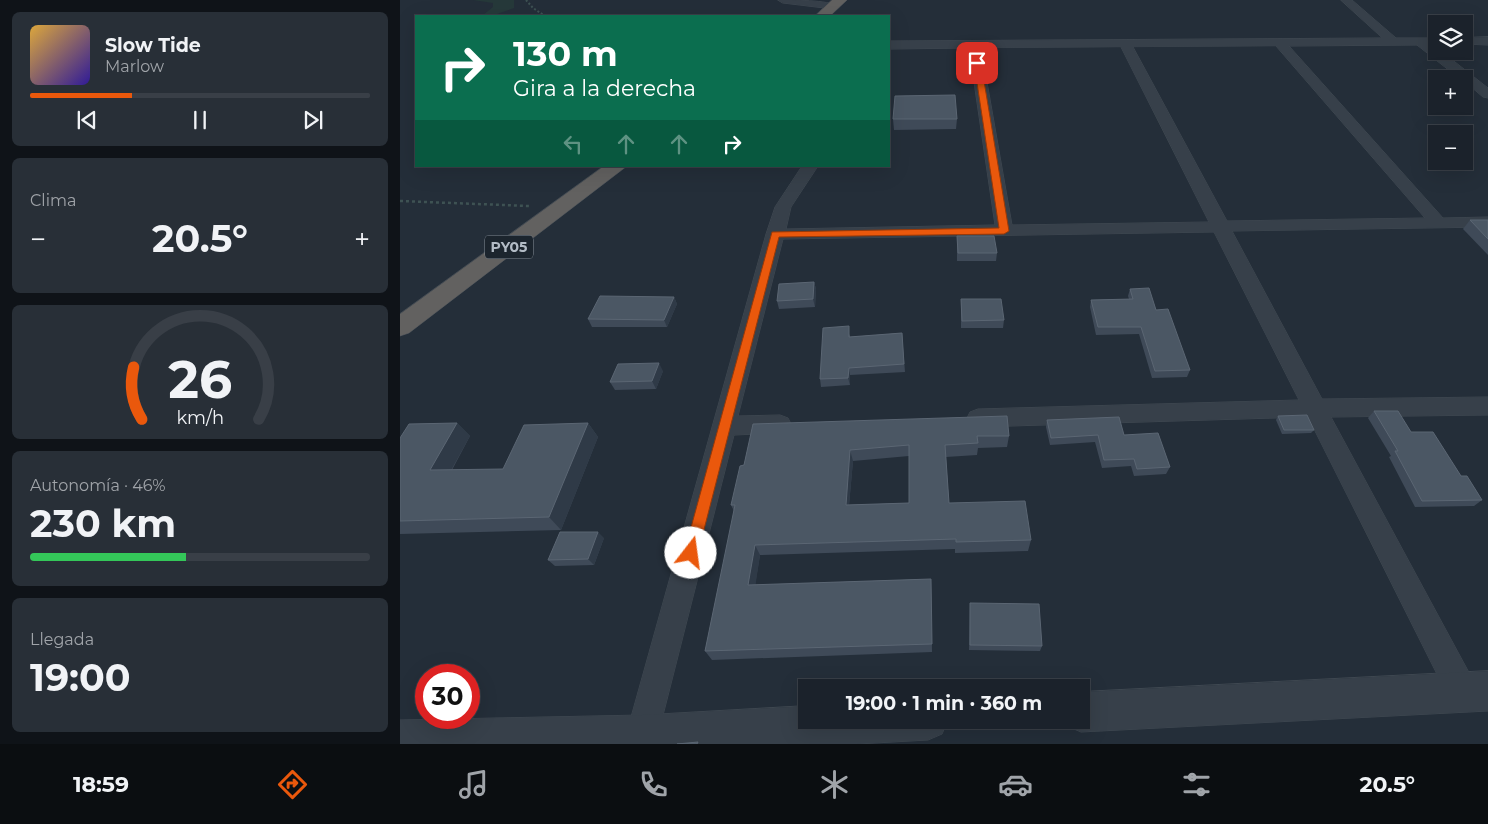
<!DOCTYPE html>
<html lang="es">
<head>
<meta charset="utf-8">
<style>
	body { margin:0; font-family:Montserrat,sans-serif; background:#282f37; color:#f1f3f6; height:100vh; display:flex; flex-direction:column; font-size:19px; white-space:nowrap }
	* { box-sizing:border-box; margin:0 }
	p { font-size:16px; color:#a0a4a9 }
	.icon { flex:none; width:28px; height:28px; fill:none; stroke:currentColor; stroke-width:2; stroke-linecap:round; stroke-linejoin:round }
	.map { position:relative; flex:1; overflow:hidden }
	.drawer { display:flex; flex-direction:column; gap:12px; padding:12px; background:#0f1318; width:400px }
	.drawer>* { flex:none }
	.hud { position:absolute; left:15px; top:15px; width:475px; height:152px; border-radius:0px; box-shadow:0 5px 20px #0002,0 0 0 1px #393f47; background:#0b6e4f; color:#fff; overflow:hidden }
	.buttons { position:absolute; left:1028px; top:15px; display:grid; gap:10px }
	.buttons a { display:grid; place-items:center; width:45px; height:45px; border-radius:0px; background:#1b222b; box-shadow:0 5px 20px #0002,0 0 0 1px #393f47; font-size:25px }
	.speed { position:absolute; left:15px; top:664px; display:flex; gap:10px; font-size:25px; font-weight:700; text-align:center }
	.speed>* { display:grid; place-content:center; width:65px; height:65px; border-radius:50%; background:#1b222b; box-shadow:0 5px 20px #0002,0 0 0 1px #393f47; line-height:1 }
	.speed .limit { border:8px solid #d22; background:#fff; color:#111 }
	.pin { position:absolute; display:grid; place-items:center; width:42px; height:42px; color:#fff; margin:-21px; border-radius:10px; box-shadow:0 2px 8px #0006 }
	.me { position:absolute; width:55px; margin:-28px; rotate:15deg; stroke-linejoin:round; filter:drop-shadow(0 0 4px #0008) }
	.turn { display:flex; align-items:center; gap:18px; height:105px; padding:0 15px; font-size:22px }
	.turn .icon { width:65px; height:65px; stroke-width:2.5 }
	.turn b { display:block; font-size:35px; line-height:42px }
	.lanes { display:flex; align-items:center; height:48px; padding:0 15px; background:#0003; justify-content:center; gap:25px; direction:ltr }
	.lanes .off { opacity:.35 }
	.big { font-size:38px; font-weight:700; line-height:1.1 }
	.drawer .widget { flex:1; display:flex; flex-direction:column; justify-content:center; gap:8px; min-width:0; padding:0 18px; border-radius:8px; background:#282f37 }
	.drawer .dial { align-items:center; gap:0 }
	.dial svg { height:130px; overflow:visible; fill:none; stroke:#393f47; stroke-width:7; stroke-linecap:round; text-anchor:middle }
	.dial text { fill:#f1f3f6; stroke:none }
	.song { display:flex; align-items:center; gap:15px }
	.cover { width:60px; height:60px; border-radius:8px; background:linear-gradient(135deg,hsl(40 70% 55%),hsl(250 70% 35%)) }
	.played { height:5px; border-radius:2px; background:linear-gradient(90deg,#ea580c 30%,#393f47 30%) }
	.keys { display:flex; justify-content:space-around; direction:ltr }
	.heat { display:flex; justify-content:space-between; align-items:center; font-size:28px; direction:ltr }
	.charge { height:8px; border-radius:4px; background:linear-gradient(90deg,#34c759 46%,#393f47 0) }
	.trip { position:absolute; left:398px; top:679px; width:292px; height:50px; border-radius:0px; background:#1b222b; box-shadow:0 5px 20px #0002,0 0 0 1px #393f47; font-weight:700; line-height:50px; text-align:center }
	.tab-bar { display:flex; height:80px; justify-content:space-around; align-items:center; background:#0b0e11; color:#a0a4a9 }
	.tab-bar .icon { width:35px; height:35px }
	.tab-bar .current { color:#ea580c }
	.tab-bar b { font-size:22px; color:#f1f3f6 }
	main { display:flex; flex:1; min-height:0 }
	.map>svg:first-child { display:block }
	.green { fill:#26393a }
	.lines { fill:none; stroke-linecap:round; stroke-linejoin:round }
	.minor-casing { stroke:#404952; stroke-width:1 }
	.tertiary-casing { stroke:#404952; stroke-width:1 }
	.trunk-casing { stroke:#424b54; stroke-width:1 }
	.path-far1 { stroke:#3e5253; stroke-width:2; stroke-dasharray:2 2; stroke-linecap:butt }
	.path { stroke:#3e5253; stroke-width:2.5; stroke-dasharray:3 3; stroke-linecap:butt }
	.minor { fill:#37404a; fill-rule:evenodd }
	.tertiary { fill:#37404a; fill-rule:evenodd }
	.trunk { fill:#626160; fill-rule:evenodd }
	.wall { fill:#3f4a58; fill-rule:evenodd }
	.shaded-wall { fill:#2f3a47 }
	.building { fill:#4b5764; stroke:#5b6673; fill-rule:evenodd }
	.route { fill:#ea580c; stroke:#983908 }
	.labels { text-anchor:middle; stroke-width:5; stroke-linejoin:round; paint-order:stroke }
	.shield { fill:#1c252e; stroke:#858e98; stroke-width:1 }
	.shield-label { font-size:14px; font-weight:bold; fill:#b2bbc5 }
</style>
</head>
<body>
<main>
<section class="drawer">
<div class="widget">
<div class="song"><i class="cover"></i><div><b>Slow Tide</b><p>Marlow</p></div></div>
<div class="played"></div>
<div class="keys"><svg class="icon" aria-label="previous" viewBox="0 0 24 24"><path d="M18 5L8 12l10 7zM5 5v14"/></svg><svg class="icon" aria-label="pause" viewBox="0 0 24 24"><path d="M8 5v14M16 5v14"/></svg><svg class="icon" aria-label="next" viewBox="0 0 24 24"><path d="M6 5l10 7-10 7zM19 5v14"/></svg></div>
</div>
<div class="widget"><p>Clima</p>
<div class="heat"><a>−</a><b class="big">20.5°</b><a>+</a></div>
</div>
<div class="widget dial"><svg viewBox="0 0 100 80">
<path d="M14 69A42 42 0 1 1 86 69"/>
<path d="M14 69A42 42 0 0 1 9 37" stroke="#ea580c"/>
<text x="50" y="56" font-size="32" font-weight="700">26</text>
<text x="50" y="72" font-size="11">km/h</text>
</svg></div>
<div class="widget"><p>Autonomía · 46%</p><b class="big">230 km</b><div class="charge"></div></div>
<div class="widget"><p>Llegada</p><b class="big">19:00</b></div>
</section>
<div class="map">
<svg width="1088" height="744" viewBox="0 0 1088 744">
	<rect width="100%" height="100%" fill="#242e39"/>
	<polygon class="green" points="73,0 114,0 114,8 94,15 83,15 93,7 93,3"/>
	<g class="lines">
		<g class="minor-casing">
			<g id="minor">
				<path d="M378,0c14,0 50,0 60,6l-5,3 -50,-6z"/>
				<path d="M941,0h11l44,38h40v6l-4,1 4,3v3h5l47,37v10l-5,-1 -19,-16v-2h-4l-43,-34 -128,1 154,172 45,-1v10l-256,4 90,168 166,-2v18l-157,2 142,263 4,11 -4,11 -11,4 -11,-4 -143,-285 -330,10 -8,-3 -3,-6 3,-6 8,-3 321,-9 -85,-168 -431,7 -45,177 42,-1 8,3 3,6 -3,6 -8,3 -46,2 -76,300 -4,9h-24l-4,-9 140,-501 9,-27 27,-41h16l-27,41 -5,22 209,-4 -26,-177 -80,1v-8l493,-3zM876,46l149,172 -198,3 -94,-174zM721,47l88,175 -197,3 -31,-177z"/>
				<polygon points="1088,37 1088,45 1064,44 1064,38"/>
			</g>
		</g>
		<g class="tertiary-casing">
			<g id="tertiary">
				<polygon points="1088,671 1088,711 681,732 667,726 664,720 681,720 681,692"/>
				<polygon points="406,706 406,720 548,720 542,734 528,740 457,744 0,744 0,720 242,715"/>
			</g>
		</g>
		<g class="trunk-casing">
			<g id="trunk">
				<polygon points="432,0 447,0 430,16 415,16"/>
				<polygon points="204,166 227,166 9,333 0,336 0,314"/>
			</g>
		</g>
		<polyline class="path-far1" points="126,0 133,8 145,16"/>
		<polyline class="path" points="0,201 129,206"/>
		<use href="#minor" class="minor"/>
		<use href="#tertiary" class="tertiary"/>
		<use href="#trunk" class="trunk"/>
	</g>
	<g class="wall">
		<polygon points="493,119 557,119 556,129 494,130"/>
		<polygon points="1070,220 1088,220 1088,255 1063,229"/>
		<polygon points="557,236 597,253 596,261 557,261"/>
		<polygon points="414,282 416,289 415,307 379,309 377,301"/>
		<polygon points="730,289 756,310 790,370 787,377 752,378 739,334 696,335 690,307 691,300 729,299 728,296"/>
		<polygon points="274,297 277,304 267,327 192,327 188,319"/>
		<polygon points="561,299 604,320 603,328 561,328"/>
		<polygon points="502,333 505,372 450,375 450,385 421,387 420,379 450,334 450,337"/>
		<polygon points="263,371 256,389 215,390 210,382"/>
		<polygon points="974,411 1061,476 1082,500 1074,506 1015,507 989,457 991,456 968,418"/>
		<polygon points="878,416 914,430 911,433 882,434 876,420"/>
		<polygon points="647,420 724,435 770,467 766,474 734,476 731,466 702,468 695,442 650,445 646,427"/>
		<polygon points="57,423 70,436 52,470 103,469 188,423 198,437 161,530 0,534 0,438"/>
		<path d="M353,424l256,12 -2,11 -29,1 -1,7 -31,2 3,46 82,37 -3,11 -73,2v-4l-195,6 -5,30 176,-6 1,73 -220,8 -7,-9 29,-140 -3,-6 13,-40zM509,456v47l-60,2 4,-44z"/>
		<polygon points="204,538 194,565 155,566 148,560"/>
		<polygon points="570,603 642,646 640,651 569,650"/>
	</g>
	<g class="shaded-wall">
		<polygon points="414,282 416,289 415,307 413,299"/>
		<polygon points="274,297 277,304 267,327 264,320"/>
		<polygon points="259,363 263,371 256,389 252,381"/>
		<polygon points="449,368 450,375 450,385 448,378"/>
		<polygon points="57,423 70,436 44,483 30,470"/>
		<polygon points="188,423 198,437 161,530 149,517"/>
		<polygon points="450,450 453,461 448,516 446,505"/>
		<polygon points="198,532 204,538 194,565 188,559"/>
		<polygon points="355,545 360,555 354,595 348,585"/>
	</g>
	<g class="building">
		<polygon points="555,95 557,119 493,119 495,96"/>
		<polygon points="1070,220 1088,220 1088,239"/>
		<polygon points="557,236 594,236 597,253 558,253"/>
		<polygon points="414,282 413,299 377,301 379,284"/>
		<polygon points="749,288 756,310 768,309 790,370 755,371 741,327 698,327 691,300 733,299 730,289"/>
		<polygon points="200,296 274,297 264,320 188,319"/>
		<polygon points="561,299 601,299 604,320 562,321"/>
		<polygon points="449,326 449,337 502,333 504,364 449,368 448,378 420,379 423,328"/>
		<polygon points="259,363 252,381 210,382 218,364"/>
		<polygon points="974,411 998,411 1011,432 1033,432 1061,476 1067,476 1082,500 1022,501 995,451 998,451"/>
		<polygon points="907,415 914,430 884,430 878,416"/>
		<path d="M607,416l2,20h-32l1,7 -33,2 4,58 76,-2 6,39 -75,2v-3l-201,6 -7,40 183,-6 1,65 -227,7 30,-146h-4l9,-39 4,-1 9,-41zM509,445v58l-63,2 4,-55z"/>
		<polygon points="719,417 724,435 758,433 770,467 737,469 734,459 704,460 698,435 651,438 647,420"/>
		<polygon points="57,423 30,470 103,469 124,425 188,423 149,517 0,521 0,438 9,424"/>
		<polygon points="160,532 198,532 188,559 148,560"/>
		<polygon points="570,603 639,604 642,646 570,645"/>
		<polygon points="298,742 297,744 277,744"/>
	</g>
	<polygon class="route" points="577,61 581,63 609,231 604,234 379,237 298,553 296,558 291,560 286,558 284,553 372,232 599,228 574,63"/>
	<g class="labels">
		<rect class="shield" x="85" y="235.5" width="48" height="23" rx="4"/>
		<g class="shield-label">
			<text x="109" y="252">PY05</text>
		</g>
	</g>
</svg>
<div class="buttons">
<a><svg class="icon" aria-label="layers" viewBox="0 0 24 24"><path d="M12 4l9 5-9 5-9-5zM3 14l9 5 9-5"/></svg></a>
<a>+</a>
<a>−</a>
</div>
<div class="speed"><div class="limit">30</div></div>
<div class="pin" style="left:577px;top:63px;background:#d93025"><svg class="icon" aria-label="arrive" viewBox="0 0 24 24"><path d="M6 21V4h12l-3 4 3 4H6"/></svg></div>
<svg class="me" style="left:291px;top:553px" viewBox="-20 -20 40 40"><circle r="19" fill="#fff"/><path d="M0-13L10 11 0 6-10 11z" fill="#ea580c"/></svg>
<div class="trip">19:00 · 1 min · 360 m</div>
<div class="hud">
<div class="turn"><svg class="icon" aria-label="right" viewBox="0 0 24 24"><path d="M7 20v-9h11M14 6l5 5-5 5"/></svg><div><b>130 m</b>Gira a la derecha</div></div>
<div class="lanes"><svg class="icon off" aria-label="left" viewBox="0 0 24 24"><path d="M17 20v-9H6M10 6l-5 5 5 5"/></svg><svg class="icon off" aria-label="ahead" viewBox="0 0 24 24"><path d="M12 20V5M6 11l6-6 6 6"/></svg><svg class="icon off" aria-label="ahead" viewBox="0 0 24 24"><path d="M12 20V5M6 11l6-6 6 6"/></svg><svg class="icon" aria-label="right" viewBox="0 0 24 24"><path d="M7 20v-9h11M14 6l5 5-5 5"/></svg></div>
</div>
</div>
</main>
<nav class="tab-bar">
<b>18:59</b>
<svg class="icon current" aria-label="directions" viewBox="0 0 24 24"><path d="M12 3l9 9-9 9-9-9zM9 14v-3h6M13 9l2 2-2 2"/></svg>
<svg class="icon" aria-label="music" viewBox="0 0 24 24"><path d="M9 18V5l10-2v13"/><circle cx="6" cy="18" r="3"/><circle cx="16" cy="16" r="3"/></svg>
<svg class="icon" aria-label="phone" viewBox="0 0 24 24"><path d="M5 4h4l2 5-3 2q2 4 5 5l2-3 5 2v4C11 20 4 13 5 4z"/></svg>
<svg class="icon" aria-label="climate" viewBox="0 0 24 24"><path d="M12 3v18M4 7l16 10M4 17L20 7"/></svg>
<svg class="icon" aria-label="car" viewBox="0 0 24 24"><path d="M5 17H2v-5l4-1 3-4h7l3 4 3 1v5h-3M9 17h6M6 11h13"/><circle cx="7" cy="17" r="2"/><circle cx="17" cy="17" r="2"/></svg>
<svg class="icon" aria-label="filters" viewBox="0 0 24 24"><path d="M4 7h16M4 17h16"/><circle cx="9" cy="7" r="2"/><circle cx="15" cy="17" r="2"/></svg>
<b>20.5°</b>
</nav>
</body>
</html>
